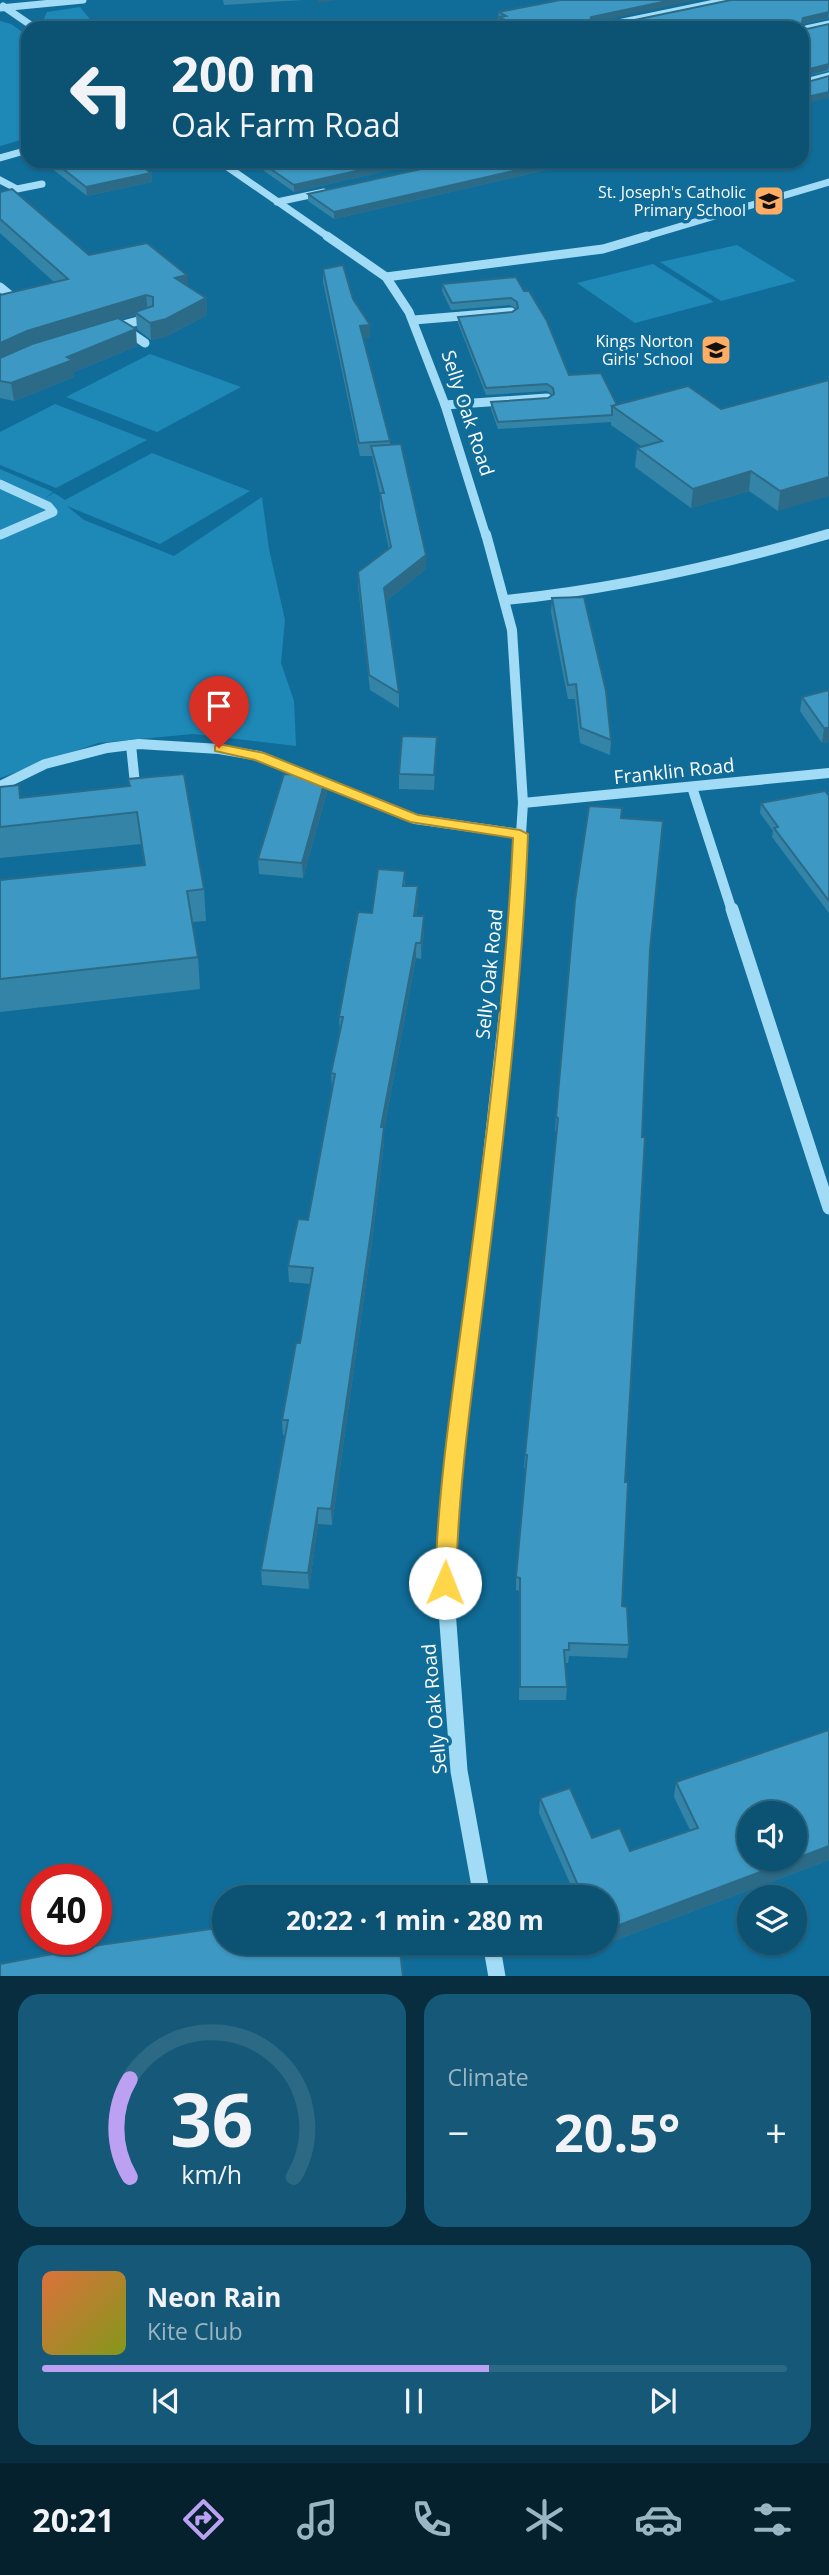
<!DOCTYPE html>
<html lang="en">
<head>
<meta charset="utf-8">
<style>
	body { margin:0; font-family:"Open Sans",sans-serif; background:#155878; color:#f1f3f6; height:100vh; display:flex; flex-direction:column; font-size:26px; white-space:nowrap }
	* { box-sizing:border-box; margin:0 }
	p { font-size:23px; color:#9ab6c4 }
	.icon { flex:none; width:38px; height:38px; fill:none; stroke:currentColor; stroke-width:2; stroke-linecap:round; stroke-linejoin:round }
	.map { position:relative; height:1976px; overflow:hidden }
	.drawer { display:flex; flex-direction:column; gap:18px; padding:18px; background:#072d3f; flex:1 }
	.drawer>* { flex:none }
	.banner { position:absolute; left:21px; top:21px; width:788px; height:147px; border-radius:21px; box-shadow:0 2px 5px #0004,0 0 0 2px #2c6985; background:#0c5273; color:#f1f3f6; overflow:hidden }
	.fabs { position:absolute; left:737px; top:1801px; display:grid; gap:14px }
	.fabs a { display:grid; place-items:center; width:70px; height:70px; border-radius:50%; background:#0c5273; box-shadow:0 2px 5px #0004,0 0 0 2px #2c6985; font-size:35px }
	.speed { position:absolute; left:21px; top:1864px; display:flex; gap:14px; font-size:35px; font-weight:700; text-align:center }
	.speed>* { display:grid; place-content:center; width:91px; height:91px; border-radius:50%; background:#0c5273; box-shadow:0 2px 5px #0004,0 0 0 2px #2c6985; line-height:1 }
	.speed .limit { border:10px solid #d22; background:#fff; color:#111 }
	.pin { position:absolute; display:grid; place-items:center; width:60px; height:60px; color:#fff; margin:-72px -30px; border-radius:50% 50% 50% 0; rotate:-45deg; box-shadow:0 0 7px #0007 }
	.pin .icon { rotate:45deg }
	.me { position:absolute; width:77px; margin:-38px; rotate:1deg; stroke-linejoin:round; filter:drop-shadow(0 0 5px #0008) }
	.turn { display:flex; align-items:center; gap:24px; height:147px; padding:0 35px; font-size:32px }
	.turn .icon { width:91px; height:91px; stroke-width:2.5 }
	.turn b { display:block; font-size:49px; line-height:60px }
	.big { font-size:52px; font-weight:700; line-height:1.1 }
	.drawer .widget { flex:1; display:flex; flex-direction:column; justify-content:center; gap:10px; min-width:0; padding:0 24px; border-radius:21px; background:#155878 }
	.drawer .dial { align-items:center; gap:0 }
	.dial svg { height:182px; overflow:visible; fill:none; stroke:#2c6985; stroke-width:7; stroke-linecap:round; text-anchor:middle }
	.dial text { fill:#f1f3f6; stroke:none }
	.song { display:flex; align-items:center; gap:21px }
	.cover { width:84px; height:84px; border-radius:10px; background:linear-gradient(135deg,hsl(20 70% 55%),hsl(70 70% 35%)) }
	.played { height:7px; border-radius:4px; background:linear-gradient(90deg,#bca0f2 60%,#2c6985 60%) }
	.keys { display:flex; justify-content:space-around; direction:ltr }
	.heat { display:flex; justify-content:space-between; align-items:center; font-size:38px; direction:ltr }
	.drawer .tiles { flex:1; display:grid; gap:18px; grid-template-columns:1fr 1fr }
	.widget:last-child { grid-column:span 2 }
	.trip { position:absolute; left:212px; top:1885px; width:406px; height:70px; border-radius:35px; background:#0c5273; box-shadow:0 2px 5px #0004,0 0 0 2px #2c6985; font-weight:700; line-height:70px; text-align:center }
	.dock { display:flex; height:112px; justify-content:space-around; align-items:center; background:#05212e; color:#9ab6c4 }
	.dock .icon { width:49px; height:49px }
	.dock .selected { color:#bca0f2 }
	.dock b { font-size:32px; color:#f1f3f6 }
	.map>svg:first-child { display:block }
	.green { fill:#1e88b7 }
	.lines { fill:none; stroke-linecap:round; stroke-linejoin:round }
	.minor-far4 { stroke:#a1dbf5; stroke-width:7 }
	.minor-far3 { stroke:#a1dbf5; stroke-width:9 }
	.minor-far2 { stroke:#a1dbf5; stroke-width:10 }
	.minor-far1 { stroke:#a1dbf5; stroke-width:13 }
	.minor { stroke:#a1dbf5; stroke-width:17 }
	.wall { fill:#3484a8 }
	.shaded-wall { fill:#2b6b88 }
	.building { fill:#3d99c3; stroke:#2b6b88; stroke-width:2; fill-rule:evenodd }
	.route { fill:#ffd54a; stroke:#a68a30; stroke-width:2 }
	.labels { text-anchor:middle; stroke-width:7; stroke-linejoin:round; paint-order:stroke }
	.far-poi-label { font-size:16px; fill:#fff; stroke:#106d99; text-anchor:end }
	.street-label { font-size:19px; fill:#fff; stroke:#106d99 }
</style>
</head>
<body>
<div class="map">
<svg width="829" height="1977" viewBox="0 0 829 1977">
	<rect width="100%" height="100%" fill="#106d99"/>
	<g class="green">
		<polygon points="80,7 97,28 49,28 42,23 47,12"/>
		<polygon points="0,21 11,24 28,36 28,138 0,146"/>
		<polygon points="737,245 796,281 721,301 660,262"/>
		<polygon points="653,264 714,302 635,323 577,283"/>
		<polygon points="150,354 241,387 157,432 66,397"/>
		<polygon points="55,404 147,440 56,488 0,465 0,432"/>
		<polygon points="152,453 250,491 160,544 67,506 84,520 174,556 262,497 269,549 285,620 281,663 294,701 296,746 193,734 98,743 0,778 0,469 53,492 45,498 54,493 65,500"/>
	</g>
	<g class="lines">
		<g class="minor-far4">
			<polyline points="3,6 35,28"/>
			<polyline points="0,8 83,0"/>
			<polyline points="594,28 729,0"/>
			<polyline points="806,29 829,24"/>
			<polyline points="802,83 829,76"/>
			<polyline points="0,158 28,150"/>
			<polyline points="219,161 330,238"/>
			<polyline points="0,180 17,189 42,184"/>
			<polyline points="277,202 324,192"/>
			<polyline points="641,238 829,182"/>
		</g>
		<g class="minor-far3">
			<polyline points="327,236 386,277 409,312 445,405 486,536"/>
			<polyline points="386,277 603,249 647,236"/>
			<polyline points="0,287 11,296"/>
			<polyline points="414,320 511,312"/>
			<polyline points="112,328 149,318"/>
			<polyline points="123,328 145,343"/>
			<polyline points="445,405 547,398"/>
			<polyline points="0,484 48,506 53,512 0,535"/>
			<polyline points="822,536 829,534"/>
		</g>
		<g class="minor-far2">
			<polyline points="486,534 512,630 523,803 516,911"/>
			<path d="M506,600c110,-11 216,-35 322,-66"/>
			<polyline points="131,745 136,794"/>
			<polyline points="0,786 45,764 107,748 139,744 219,749 259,756 415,819 520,834"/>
			<polyline points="692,787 732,911"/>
			<polyline points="523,803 829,773"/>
		</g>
		<g class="minor-far1">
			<polyline points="732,909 829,1208"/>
			<polyline points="464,1383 517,909"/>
		</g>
		<g class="minor">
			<polyline points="464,1382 447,1516 445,1583 459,1771 482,1897"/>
			<polyline points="491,1942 497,1977"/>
		</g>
	</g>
	<g class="wall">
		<polygon points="223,0 303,0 224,5"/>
		<polygon points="829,0 829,18 802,24 802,26 807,29 829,24 829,71 802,77 802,28 463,28 498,20 499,12 590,23 590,25 596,28"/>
		<polygon points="49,161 135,161 151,173 152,182 87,196 50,167"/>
		<polygon points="250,161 430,161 294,192"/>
		<polygon points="457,161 585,161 334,219 308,201 308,194"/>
		<polygon points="0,192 89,255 188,287 206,298 207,315 167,336 151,340 137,329 136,315 121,319 137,346 74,372 74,377 14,401 0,398 0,295 54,282 0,233"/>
		<polygon points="323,269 353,299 370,325 370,338 363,338 390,441 390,445 426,555 426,569 386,601 399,693 399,708 370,690 358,586 358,572 389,549 380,507 380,494 372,456 360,456 323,282"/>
		<polygon points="516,277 569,375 617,405 721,409 829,380 778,511 749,491 691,508 635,467 637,448 641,446 611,425 611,422 498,429 491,409 491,402 548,398 553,395 547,391 486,395 458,323 458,317 512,312 517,309 510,305 451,310 442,291 442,284"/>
		<polygon points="552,598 611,740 610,755 580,743 575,699 568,699 551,612"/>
		<polygon points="829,690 829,742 822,743 800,711 802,697"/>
		<polygon points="436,751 434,790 399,789 399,774"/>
		<polygon points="326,777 327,792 303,878 259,874 258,859"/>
		<polygon points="129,786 204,889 206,921 192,922 198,957 200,989 0,1012 0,880 144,865 141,844 0,858 0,787 21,797"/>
		<polygon points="829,796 829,913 772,837 773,831 760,813 761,803"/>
		<polygon points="622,818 650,952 625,1482 622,1606 629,1645 627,1658 569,1656 568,1663 565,1663 567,1687 566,1700 519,1700 520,1591 516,1590 516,1577 526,1468 524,1468 525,1455 557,1131 555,1131 556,1117"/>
		<polygon points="405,871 405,886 418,902 416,916 424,932 421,959 416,958 384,1130 384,1143 372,1241 332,1525 318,1524 309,1589 262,1585 261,1570 285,1436 283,1435 282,1420 300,1343 310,1284 289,1282 288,1266 308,1220 332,1089 331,1073 340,1032 339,1017 372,913"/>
		<polygon points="676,1782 829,1860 597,1947 595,1942 606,1942 606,1897 576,1897 539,1813 540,1798 592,1838 630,1851 690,1830 674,1797"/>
	</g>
	<g class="shaded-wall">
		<polygon points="318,0 337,0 318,3"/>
		<polygon points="672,0 699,0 590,23 589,28 589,24 591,17"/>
		<polygon points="829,12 828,18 802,24 801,28 803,18"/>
		<polygon points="829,64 828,70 802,77 802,71"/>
		<polygon points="829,92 829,98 802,104 802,98"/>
		<polygon points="401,161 430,161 294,192 294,185"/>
		<polygon points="557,161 585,161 334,219 334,212"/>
		<polygon points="151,173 152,182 87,196 86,187"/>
		<polygon points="187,275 189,292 175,278"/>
		<polygon points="146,295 148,311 135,312 136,315 29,348 0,361 0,343 27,331"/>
		<polygon points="206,298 207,315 167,336 151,340 150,323"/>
		<polygon points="370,325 370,338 360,339 360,326"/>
		<polygon points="136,329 137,346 74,372 74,377 14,401 11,383 67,357"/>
		<polygon points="751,471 749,491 691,508 693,489"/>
		<polygon points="829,477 829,496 778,511 780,491"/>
		<polygon points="426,555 426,569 385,602 384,588"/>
		<polygon points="824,728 829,728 829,742 822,743"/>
		<polygon points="326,777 327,792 303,878 302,863"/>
		<polygon points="418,886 418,902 414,931 414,916"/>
		<polygon points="424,916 424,932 421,959 421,943"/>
		<polygon points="416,943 416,958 384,1130 384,1143 372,1241 332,1525 331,1509 381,1127"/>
		<polygon points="318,1508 318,1524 309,1589 308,1573"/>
		<polygon points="829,1846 829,1860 597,1947 598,1942 606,1942 606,1930"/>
	</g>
	<g class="building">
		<polygon points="560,0 672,0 591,17 589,24 596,28 731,0 829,0 829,12 803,18 801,25 807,29 829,24 829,64 802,71 802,28 463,28 503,19 499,17 506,16 499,12"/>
		<polygon points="829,76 829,92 802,98 802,81 804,83"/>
		<polygon points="53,161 135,161 151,173 86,187"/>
		<polygon points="259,161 401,161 294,185"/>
		<polygon points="457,161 557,161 334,212 308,194"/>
		<polygon points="12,189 89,255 147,243 187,275 175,278 206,298 166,319 150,323 135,312 153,306 153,297 146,295 27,331 0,343 0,295 68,279 0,219 0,192"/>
		<polygon points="343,265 353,299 370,325 360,326 390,441 359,443 323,269"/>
		<polygon points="516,277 524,291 529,291 547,321 569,375 601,373 617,405 612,406 612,415 498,422 491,402 548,398 554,394 553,388 547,384 486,388 458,317 512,312 518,308 517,302 511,298 452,303 442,284"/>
		<polygon points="118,318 136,329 67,357 73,360 11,383 0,381 0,358 32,344"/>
		<polygon points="829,380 829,477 780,491 751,471 693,489 637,448 662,441 612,406 688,386 721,409"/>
		<polygon points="401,444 426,555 384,588 399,693 369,675 358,572 391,547 380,493 384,493 371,446"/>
		<polygon points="584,597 606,691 611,740 581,728 576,684 568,685 552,598"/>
		<polygon points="829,690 829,728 824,728 802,697"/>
		<polygon points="402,736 437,737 434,775 399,774"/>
		<polygon points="184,774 204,889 187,891 198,957 0,979 0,880 145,865 137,812 0,827 0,787 19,785 20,798 130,786 128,779"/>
		<polygon points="284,774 326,777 302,863 258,859"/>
		<polygon points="825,791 829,796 829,901 774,828 778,827 761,803"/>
		<polygon points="589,806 622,808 621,818 663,821 650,950 642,1137 645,1137 625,1482 628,1482 622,1606 627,1607 629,1645 569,1643 569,1650 564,1650 567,1687 520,1687 520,1578 516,1577 527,1455 525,1455 558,1118 556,1117 575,900"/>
		<polygon points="378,869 405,871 403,886 418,886 414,916 424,916 421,943 416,943 381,1127 384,1127 372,1225 331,1509 318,1508 308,1573 261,1570 288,1420 282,1420 296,1343 300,1343 313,1268 288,1266 298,1219 308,1220 335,1074 331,1073 343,1017 339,1017 358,912 372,913"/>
		<path d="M829,1730v116l-223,84v-33h-23l-43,-99 30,-10 22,50 28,-10 10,23 68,-23 -22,-46zM749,1813h45v45h-45z"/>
		<polygon points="224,1927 224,1942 399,1942 403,1977 0,1977 0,1964 100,1945"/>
	</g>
	<path class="route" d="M219,744l45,9 154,62 102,15 8,4c-6,151 -24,304 -43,454 -12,98 -27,196 -29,295l-3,6 -8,3 -7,-3 -3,-6c3,-97 18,-194 31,-291 20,-150 40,-303 47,-454l-103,-16 -155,-62 -40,-9v-5z"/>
	<defs>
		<g id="school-square" transform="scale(1.575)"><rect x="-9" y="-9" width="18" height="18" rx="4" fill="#ffad65" stroke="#106d99"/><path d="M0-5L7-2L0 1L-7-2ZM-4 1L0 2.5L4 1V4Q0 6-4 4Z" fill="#111"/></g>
	</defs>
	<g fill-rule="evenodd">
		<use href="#school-square" x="769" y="201"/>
		<use href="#school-square" x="716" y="350"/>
	</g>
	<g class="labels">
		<g class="far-poi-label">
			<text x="746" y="198">St. Joseph's Catholic<tspan x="746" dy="18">Primary School</tspan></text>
			<text x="693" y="347">Kings Norton<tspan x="693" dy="18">Girls' School</tspan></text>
		</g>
		<g class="street-label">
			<text transform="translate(468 413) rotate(72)" y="7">Selly Oak Road</text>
			<text transform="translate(674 771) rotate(-6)" y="7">Franklin Road</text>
			<text transform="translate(489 974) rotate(-84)" y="7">Selly Oak Road</text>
			<text transform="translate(434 1709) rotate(-95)" y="7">Selly Oak Road</text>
		</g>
	</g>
</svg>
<div class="fabs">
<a><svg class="icon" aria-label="sound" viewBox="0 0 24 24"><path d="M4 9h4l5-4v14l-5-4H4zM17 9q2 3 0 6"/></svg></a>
<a><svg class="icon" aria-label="layers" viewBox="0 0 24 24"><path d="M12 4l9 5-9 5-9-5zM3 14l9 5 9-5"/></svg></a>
</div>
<div class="speed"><div class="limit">40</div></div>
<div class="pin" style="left:219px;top:748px;background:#d93025"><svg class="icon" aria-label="arrive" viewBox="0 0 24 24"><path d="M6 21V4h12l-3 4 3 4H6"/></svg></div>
<svg class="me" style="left:445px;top:1583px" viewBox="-20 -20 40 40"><circle r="19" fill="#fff"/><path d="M0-13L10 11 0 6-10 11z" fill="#ffd54a"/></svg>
<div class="trip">20:22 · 1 min · 280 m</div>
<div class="banner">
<div class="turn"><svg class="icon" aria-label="left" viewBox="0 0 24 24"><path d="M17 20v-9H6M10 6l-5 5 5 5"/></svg><div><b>200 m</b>Oak Farm Road</div></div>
</div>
</div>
<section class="drawer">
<div class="tiles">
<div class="widget dial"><svg viewBox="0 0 100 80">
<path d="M14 69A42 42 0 1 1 86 69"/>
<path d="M14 69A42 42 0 0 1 14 26" stroke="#bca0f2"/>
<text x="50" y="56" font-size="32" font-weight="700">36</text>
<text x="50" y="72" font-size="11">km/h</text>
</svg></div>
<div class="widget"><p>Climate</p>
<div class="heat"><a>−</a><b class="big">20.5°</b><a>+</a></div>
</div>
<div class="widget">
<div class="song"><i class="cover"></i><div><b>Neon Rain</b><p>Kite Club</p></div></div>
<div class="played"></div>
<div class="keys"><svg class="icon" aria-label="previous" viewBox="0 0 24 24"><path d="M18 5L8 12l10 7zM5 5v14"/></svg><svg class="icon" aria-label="pause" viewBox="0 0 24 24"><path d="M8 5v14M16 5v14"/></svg><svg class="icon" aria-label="next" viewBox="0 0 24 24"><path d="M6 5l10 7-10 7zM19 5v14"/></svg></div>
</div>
</div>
</section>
<nav class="dock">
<b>20:21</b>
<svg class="icon selected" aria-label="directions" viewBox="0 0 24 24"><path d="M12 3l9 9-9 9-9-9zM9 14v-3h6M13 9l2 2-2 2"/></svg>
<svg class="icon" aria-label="music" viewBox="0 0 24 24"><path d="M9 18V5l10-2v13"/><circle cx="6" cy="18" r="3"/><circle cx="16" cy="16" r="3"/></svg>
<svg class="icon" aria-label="phone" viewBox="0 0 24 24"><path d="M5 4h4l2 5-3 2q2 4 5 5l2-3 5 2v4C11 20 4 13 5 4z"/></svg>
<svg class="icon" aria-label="climate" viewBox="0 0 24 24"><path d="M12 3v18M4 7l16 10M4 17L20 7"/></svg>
<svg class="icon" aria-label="car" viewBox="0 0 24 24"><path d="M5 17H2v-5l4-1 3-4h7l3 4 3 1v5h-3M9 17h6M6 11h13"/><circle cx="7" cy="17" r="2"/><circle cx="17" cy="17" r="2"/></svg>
<svg class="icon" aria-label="filters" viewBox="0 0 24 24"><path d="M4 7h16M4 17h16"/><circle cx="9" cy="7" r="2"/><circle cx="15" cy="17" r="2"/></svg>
</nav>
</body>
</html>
